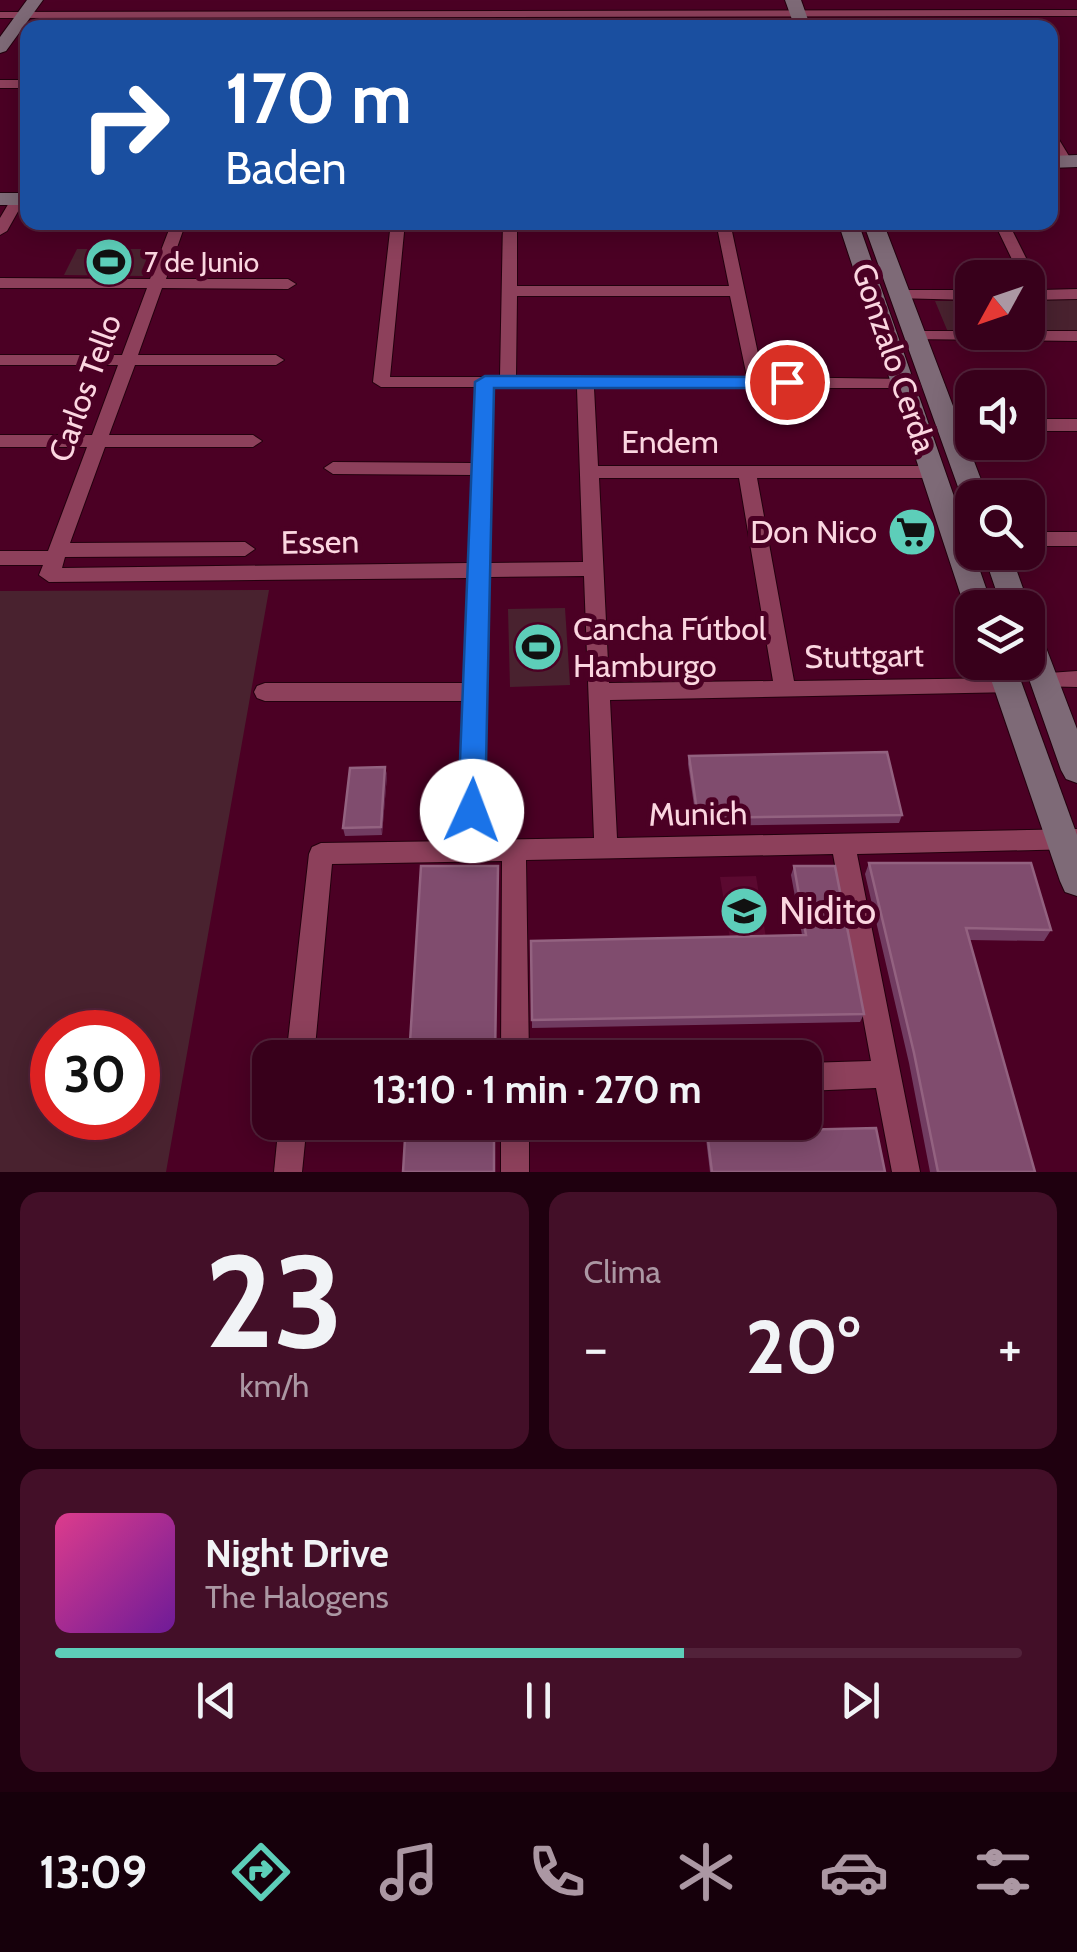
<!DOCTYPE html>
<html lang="es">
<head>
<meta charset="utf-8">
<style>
	body { margin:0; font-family:Cabin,sans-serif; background:#430f28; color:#f1f3f6; height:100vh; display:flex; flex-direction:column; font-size:38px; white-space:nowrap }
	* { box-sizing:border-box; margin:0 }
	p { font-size:32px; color:#ab97a3 }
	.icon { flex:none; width:55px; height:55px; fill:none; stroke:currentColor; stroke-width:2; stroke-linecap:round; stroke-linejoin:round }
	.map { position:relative; height:1172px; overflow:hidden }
	.side { display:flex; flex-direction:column; gap:20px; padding:20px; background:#1f000f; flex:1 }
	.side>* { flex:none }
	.top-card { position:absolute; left:20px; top:20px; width:1038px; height:210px; border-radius:20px; box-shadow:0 5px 25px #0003,0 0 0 2px #52223a; background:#1a4fa0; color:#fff; overflow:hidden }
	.needle { width:65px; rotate:230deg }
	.fabs { position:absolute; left:955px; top:260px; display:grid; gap:20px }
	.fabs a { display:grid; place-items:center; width:90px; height:90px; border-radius:20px; background:#38001b; box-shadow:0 5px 25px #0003,0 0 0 2px #52223a; font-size:50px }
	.speed { position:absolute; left:30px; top:1010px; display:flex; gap:20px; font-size:50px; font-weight:700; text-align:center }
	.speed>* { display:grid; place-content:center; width:130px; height:130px; border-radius:50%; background:#38001b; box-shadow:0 5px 25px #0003,0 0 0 2px #52223a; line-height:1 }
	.speed .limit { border:15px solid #d22; background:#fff; color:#111 }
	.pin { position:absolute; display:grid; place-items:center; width:85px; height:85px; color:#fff; margin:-42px; border:5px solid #fff; border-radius:50%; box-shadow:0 2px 10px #0007 }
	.me { position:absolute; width:110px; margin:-55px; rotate:2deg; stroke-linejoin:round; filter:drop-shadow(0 0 8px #0008) }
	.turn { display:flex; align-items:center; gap:35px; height:210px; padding:0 40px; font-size:45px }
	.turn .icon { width:130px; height:130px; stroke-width:2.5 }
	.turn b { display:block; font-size:70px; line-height:85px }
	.big { font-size:75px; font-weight:700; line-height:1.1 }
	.side .tile { flex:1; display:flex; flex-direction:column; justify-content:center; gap:15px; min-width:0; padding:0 35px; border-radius:20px; background:#430f28 }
	.side .dial { align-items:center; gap:0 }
	.dial b { font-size:130px; line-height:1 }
	.song { display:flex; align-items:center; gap:30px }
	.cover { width:120px; height:120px; border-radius:15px; background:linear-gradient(135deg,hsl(330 70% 55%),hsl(280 70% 35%)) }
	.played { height:10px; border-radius:5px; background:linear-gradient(90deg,#5dceb9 65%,#52223a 65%) }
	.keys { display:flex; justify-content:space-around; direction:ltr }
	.heat { display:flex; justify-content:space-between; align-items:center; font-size:55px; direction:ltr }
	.side .tiles { flex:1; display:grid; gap:20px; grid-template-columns:1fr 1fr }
	.tile:last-child { grid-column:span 2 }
	.trip { position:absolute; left:252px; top:1040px; width:570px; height:100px; border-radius:20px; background:#38001b; box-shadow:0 5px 25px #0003,0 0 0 2px #52223a; font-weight:700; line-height:100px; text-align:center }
	.menu { display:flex; height:160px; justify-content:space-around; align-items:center; background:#16000b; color:#ab97a3 }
	.menu .icon { width:70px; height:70px }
	.menu .current { color:#5dceb9 }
	.menu b { font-size:45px; color:#f1f3f6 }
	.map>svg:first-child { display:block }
	.built { fill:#5b0930 }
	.green { fill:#49222f; fill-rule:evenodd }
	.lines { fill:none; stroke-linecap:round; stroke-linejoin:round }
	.street-casing { stroke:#23010e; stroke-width:2 }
	.secondary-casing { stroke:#23010e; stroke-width:2 }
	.street { fill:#8d405b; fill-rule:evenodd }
	.secondary { fill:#7e6a77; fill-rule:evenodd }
	.wall { fill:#713c61 }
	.shaded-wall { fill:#5c1d43 }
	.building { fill:#804c6e; stroke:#936280; stroke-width:2.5 }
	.route { fill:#1a73e8; stroke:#114b97; stroke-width:2.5 }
	.labels { text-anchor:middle; stroke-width:10; stroke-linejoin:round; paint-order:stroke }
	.far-poi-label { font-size:28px; fill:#fbd6e0; stroke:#4b0024; text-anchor:start }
	.street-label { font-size:32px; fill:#fbd6e0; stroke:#4b0024 }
	.poi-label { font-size:32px; fill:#fbd6e0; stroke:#4b0024; text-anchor:end }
	.near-poi-label { font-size:38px; fill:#fbd6e0; stroke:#4b0024; text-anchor:start }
</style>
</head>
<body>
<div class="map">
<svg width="1077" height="1172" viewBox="0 0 1077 1172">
	<rect width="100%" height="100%" fill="#4b0024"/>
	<polygon class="built" points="756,876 767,944 731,945 720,877"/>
	<g class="green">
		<polygon points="77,249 153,249 143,276 64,275"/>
		<polygon points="1028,300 1077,300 1077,336 950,337 935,301 972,301 972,332 1028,332"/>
		<path d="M269,590l-103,582h-166v-581zM52,1032h86v86h-86z"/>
		<polygon points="565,608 570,685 510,687 508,609"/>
	</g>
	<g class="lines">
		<g class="street-casing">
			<g id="street">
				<polygon points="1077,10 1077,16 0,18 0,12"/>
				<rect x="0" y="80" width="28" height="8"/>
				<polygon points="1050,132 1055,133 1072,161 1070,164 1058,161 1050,147"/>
				<polygon points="13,196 25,199 7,231 0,235 0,218"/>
				<path d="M172,222h14l-20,57h122l8,5 -8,5 -126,-1 -24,67h138l8,5 -8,5h-141l-26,70h144l9,6 -9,6h-148l-35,96 175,-1 10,7 -10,7 -180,1 -3,11 407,-5 4,-88 -140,-1 -9,-6 9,-6 140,1 3,-76h-95l-8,-5 18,-160h14l-15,155h110l3,-155h14v64h212l-13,-64h14l33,155 145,2v8l-6,1h-308l4,78h334l9,6 -9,6h-175l37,203 214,-3 8,2 3,6 -3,6 -406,8 7,138 460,-9v20l-220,5 63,318h-28l-16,-84 -71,3v-28l66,-2 -38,-207 -307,6 3,198h-28l1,-197 -170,3 -18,194h-28l23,-204 3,-7 9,-4 137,-2 6,-140h-199l-8,-3 -3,-6 3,-6 8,-3h200l4,-105 -420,4 -10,-7 4,-10h-43v-14h48l39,-104h-87v-12h92l26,-70h-118v-10h122l25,-67h-147v-10l150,1zM517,296h213l17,81h-231zM493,387l84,1 6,174 -94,1zM599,478h140l34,203 -164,2zM584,576l10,262 -112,2 7,-263z"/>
				<polygon points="994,222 1008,222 1042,290 1077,289 1077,299 1028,300 1028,278 1021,278"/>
				<polygon points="900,290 972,290 972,300 894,298 892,295"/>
				<polygon points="915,331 1077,331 1077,341 909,339 907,336"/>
				<polygon points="948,419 972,419 972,431 942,429 939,425 942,421"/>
				<rect x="1028" y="419" width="49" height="12"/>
				<rect x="1028" y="532" width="49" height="14"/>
				<polygon points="1077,671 1077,687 1035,686 1032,680 1035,674"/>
				<polygon points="279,1122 307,1122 302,1172 274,1172"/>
				<rect x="501" y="1122" width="28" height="50"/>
			</g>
		</g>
		<g class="secondary-casing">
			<g id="secondary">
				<polygon points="27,0 43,0 6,51 0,53 0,37"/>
				<polygon points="785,0 801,0 811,28 795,28"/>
				<polygon points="1077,155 1077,167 1050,168 1050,156"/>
				<rect x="0" y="193" width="28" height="12"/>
				<polygon points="838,222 858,222 993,608 972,608 972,616 965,608"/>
				<polygon points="863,222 883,222 988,498 972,498 972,506 962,498"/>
				<polygon points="983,552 1010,552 1030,608 1028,612 1028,608 1002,608"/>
				<polygon points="1028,626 1038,629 1042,637 1077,729 1077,783 1066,779 1061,770 1023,662 1028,662"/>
				<polygon points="985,662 1014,662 1077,835 1077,896 1065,892 1060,881"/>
			</g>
		</g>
		<use href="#street" class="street"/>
		<use href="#secondary" class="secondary"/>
	</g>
	<g class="wall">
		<polygon points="689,756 902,815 899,823 697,826 688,764"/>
		<polygon points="385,767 387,775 382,835 345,836 343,828"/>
		<polygon points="869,863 1051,930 1044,941 970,940 1035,1172 930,1172 909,1063 865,874"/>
		<polygon points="794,866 864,1014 860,1022 532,1028 531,941 802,935 791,875"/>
		<polygon points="707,1132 885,1172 710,1172 706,1139"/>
	</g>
	<polygon class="shaded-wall" points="385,767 387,775 382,835 381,827"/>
	<g class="building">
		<polygon points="887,752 902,815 698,818 689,756"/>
		<polygon points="385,767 381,827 343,828 350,768"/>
		<polygon points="869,863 1031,863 1051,930 966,928 1035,1172 938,1172 914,1053"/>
		<polygon points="421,866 498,866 495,1058 409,1058"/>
		<polygon points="794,866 835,866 864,1014 532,1020 531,941 806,935"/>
		<polygon points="406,1122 494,1122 494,1172 403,1172"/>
		<polygon points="876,1128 885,1172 712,1172 707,1132"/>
	</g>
	<polygon class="route" points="485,376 787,377 797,382 787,388 494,388 485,811 481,819 472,822 462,819 458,811 475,382"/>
	<defs>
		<g id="stadium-disc" transform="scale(2.5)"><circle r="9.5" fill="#5dceb9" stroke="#4b0024"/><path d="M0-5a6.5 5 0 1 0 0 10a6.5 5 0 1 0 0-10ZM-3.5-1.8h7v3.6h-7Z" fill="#111"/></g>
		<g id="supermarket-disc" transform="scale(2.5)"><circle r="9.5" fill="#5dceb9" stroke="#4b0024"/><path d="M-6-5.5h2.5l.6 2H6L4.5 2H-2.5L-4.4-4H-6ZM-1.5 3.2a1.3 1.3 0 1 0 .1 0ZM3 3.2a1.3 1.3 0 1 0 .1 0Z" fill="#111"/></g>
		<g id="school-disc" transform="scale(2.5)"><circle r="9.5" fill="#5dceb9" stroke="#4b0024"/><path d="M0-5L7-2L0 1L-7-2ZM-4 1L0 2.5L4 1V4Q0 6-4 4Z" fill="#111"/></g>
	</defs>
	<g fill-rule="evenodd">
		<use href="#stadium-disc" x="109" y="262"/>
		<use href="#supermarket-disc" x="912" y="532"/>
		<use href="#stadium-disc" x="538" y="647"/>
		<use href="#school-disc" x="744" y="911"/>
	</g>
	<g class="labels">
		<g class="far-poi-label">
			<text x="144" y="272">7 de Junio</text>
		</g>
		<g class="street-label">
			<text transform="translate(894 358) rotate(71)" y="11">Gonzalo Cerda</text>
			<text transform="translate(85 388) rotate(-70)" y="11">Carlos Tello</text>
			<text x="670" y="453">Endem</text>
			<text transform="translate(320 542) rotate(-1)" y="11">Essen</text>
			<text transform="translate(864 656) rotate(-1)" y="11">Stuttgart</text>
			<text transform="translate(698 814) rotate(-1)" y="11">Munich</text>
		</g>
		<g class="poi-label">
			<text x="877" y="543">Don Nico</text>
			<text x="573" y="640" text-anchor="start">Cancha Fútbol<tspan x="573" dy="37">Hamburgo</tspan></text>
		</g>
		<g class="near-poi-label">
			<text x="779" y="924">Nidito</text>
		</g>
	</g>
</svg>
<div class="fabs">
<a><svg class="needle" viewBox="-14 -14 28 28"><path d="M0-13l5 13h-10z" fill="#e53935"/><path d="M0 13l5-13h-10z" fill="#ab97a3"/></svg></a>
<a><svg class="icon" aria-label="sound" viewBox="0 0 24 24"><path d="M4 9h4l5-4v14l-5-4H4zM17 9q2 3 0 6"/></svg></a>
<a><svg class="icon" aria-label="search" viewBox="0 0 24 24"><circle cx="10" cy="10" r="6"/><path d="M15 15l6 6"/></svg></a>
<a><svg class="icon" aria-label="layers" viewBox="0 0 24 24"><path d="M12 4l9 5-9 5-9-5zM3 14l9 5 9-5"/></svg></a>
</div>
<div class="speed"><div class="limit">30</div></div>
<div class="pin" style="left:787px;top:382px;background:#d93025"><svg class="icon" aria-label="arrive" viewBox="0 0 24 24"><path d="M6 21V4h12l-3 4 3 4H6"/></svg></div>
<svg class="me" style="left:472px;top:811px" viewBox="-20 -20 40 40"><circle r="19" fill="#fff"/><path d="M0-13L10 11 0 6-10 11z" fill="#1a73e8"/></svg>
<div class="trip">13:10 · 1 min · 270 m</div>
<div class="top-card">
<div class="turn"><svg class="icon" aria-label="right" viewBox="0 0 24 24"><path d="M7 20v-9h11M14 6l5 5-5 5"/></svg><div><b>170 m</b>Baden</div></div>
</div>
</div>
<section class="side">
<div class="tiles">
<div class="tile dial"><b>23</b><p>km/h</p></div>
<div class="tile"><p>Clima</p>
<div class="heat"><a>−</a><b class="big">20°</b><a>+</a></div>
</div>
<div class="tile">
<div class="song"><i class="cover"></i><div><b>Night Drive</b><p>The Halogens</p></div></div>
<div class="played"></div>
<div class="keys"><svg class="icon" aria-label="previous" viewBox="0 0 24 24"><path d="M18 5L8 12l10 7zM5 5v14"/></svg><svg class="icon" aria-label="pause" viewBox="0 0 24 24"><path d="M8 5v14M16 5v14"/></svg><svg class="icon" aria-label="next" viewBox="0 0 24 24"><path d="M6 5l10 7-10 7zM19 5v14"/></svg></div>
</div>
</div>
</section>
<nav class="menu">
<b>13:09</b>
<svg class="icon current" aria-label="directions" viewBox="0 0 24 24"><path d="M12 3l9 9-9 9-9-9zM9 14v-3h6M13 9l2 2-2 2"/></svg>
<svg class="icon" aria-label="music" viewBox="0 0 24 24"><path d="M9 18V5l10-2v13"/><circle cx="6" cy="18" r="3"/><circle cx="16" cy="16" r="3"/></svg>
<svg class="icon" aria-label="phone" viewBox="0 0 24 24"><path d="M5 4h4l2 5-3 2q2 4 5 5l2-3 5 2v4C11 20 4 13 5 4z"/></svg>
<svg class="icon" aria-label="climate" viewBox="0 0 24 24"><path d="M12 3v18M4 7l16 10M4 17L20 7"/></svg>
<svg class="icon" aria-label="car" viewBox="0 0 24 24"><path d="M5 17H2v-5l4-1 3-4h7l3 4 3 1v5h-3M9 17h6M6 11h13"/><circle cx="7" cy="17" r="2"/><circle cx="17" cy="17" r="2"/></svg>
<svg class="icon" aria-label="filters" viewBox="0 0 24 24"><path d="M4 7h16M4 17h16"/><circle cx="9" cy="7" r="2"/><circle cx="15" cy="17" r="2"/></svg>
</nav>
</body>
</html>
